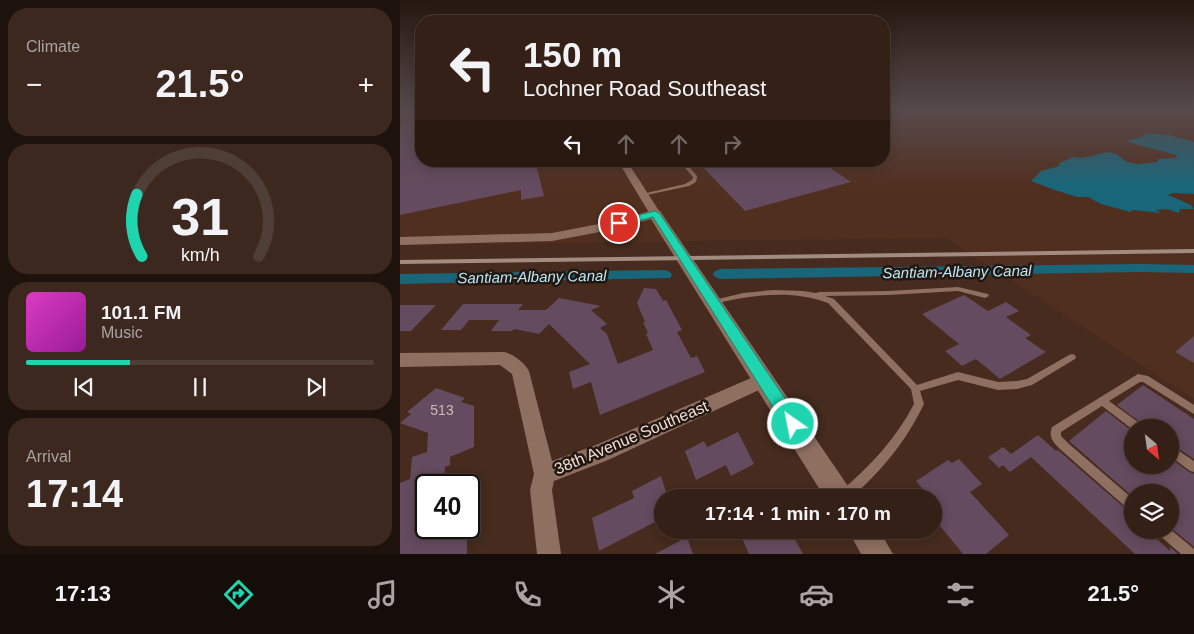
<!DOCTYPE html>
<html lang="en">
<head>
<meta charset="utf-8">
<style>
	body { margin:0; font-family:Arial,sans-serif; background:#3c281f; color:#f1f3f6; height:100vh; display:flex; flex-direction:column; font-size:19px; white-space:nowrap }
	* { box-sizing:border-box; margin:0 }
	p { font-size:16px; color:#a9a3a1 }
	.icon { flex:none; width:28px; height:28px; fill:none; stroke:currentColor; stroke-width:2; stroke-linecap:round; stroke-linejoin:round }
	.map { position:relative; flex:1; overflow:hidden }
	.side { display:flex; flex-direction:column; gap:8px; padding:8px; background:#1d120c; width:400px }
	.side>* { flex:none }
	.guide { position:absolute; left:15px; top:15px; width:475px; height:152px; border-radius:20px; box-shadow:0 2px 12px #0003,0 0 0 1px #4e3e35; background:#342016; color:#f1f3f6; overflow:hidden }
	.needle { width:32px; rotate:151deg }
	.controls { position:absolute; left:724px; top:419px; display:grid; gap:10px }
	.controls a { display:grid; place-items:center; width:55px; height:55px; border-radius:50%; background:#342016; box-shadow:0 2px 12px #0003,0 0 0 1px #4e3e35; font-size:25px }
	.speed { position:absolute; left:15px; top:474px; display:flex; gap:10px; font-size:25px; font-weight:700; text-align:center }
	.speed>* { display:grid; place-content:center; width:65px; height:65px; border-radius:50%; background:#342016; box-shadow:0 2px 12px #0003,0 0 0 1px #4e3e35; line-height:1 }
	.speed .limit { border:2px solid #111; border-radius:8px; background:#fff; color:#111 }
	.pin { position:absolute; display:grid; place-items:center; width:42px; height:42px; color:#fff; margin:-21px; border:2px solid #fff; border-radius:50%; box-shadow:0 1px 5px #0007 }
	.me { position:absolute; width:55px; margin:-28px; rotate:327deg; stroke-linejoin:round; filter:drop-shadow(0 0 4px #0008) }
	.turn { display:flex; align-items:center; gap:18px; height:105px; padding:0 25px; font-size:22px }
	.turn .icon { width:65px; height:65px; stroke-width:2.5 }
	.turn b { display:block; font-size:35px; line-height:42px }
	.lanes { display:flex; align-items:center; height:48px; padding:0 25px; background:#0003; justify-content:center; gap:25px; direction:ltr }
	.lanes .off { opacity:.35 }
	.big { font-size:38px; font-weight:800; line-height:1.1 }
	.side .widget { flex:1; display:flex; flex-direction:column; justify-content:center; gap:8px; min-width:0; padding:0 18px; border-radius:20px; background:#3c281f }
	.side .dial { align-items:center; gap:0 }
	.dial svg { height:130px; overflow:visible; fill:none; stroke:#4e3e35; stroke-width:7; stroke-linecap:round; text-anchor:middle }
	.dial text { fill:#f1f3f6; stroke:none }
	.song { display:flex; align-items:center; gap:15px }
	.cover { width:60px; height:60px; border-radius:8px; background:linear-gradient(135deg,hsl(310 70% 55%),hsl(300 70% 35%)) }
	.played { height:5px; border-radius:2px; background:linear-gradient(90deg,#1fd5b0 30%,#4e3e35 30%) }
	.keys { display:flex; justify-content:space-around; direction:ltr }
	.heat { display:flex; justify-content:space-between; align-items:center; font-size:28px; direction:ltr }
	.trip { position:absolute; left:254px; top:489px; width:288px; height:50px; border-radius:25px; background:#342016; box-shadow:0 2px 12px #0003,0 0 0 1px #4e3e35; font-weight:800; line-height:50px; text-align:center }
	.tab-bar { display:flex; height:80px; justify-content:space-around; align-items:center; background:#150d09; color:#a9a3a1 }
	.tab-bar .icon { width:35px; height:35px }
	.tab-bar .selected { color:#1fd5b0 }
	.tab-bar b { font-size:22px; color:#f1f3f6 }
	main { display:flex; flex:1; min-height:0 }
	.map>svg:first-child { display:block }
	.built { fill:#512f1f }
	.water { fill:#19667a }
	.lines { fill:none; stroke-linecap:round; stroke-linejoin:round }
	.canal { fill:#19667a; fill-rule:evenodd }
	.building { fill:#644b5f }
	.service { fill:#8e6f60; fill-rule:evenodd }
	.minor { fill:#8e6f60; fill-rule:evenodd }
	.tertiary { fill:#8e6f60; fill-rule:evenodd }
	.rail { stroke:#a28c81; stroke-width:4 }
	.route { fill:#1fd5b0; stroke:#148a72 }
	.labels { text-anchor:middle; stroke-width:5; stroke-linejoin:round; paint-order:stroke }
	.near-number-label { font-size:14px; fill:#cebab8 }
	.water-label { font-size:15px; font-style:italic; fill:#b9e7f5; stroke:#231711 }
	.near-street-label { font-size:16px; fill:#f1dfd6; stroke:#231711 }
</style>
</head>
<body>
<main>
<section class="side">
<div class="widget"><p>Climate</p>
<div class="heat"><a>−</a><b class="big">21.5°</b><a>+</a></div>
</div>
<div class="widget dial"><svg viewBox="0 0 100 80">
<path d="M14 69A42 42 0 1 1 86 69"/>
<path d="M14 69A42 42 0 0 1 11 31" stroke="#1fd5b0"/>
<text x="50" y="56" font-size="32" font-weight="700">31</text>
<text x="50" y="72" font-size="11">km/h</text>
</svg></div>
<div class="widget">
<div class="song"><i class="cover"></i><div><b>101.1 FM</b><p>Music</p></div></div>
<div class="played"></div>
<div class="keys"><svg class="icon" aria-label="previous" viewBox="0 0 24 24"><path d="M18 5L8 12l10 7zM5 5v14"/></svg><svg class="icon" aria-label="pause" viewBox="0 0 24 24"><path d="M8 5v14M16 5v14"/></svg><svg class="icon" aria-label="next" viewBox="0 0 24 24"><path d="M6 5l10 7-10 7zM19 5v14"/></svg></div>
</div>
<div class="widget"><p>Arrival</p><b class="big">17:14</b></div>
</section>
<div class="map">
<svg width="794" height="554" viewBox="0 0 794 554">
	<rect width="100%" height="100%" fill="#462b1e"/>
	<polygon class="built" points="0,110 21,110 21,161 484,161 484,110 794,110 794,399 546,238 0,245"/>
	<polygon class="water" points="748,133 769,135 794,142 794,194 773,193 768,195 791,205 794,209 780,209 779,213 767,209 756,210 761,213 732,210 730,212 701,204 688,197 677,197 655,190 631,181 641,171 660,166 658,164 673,157 682,158 708,152 716,154 727,162 738,164 758,162 758,159 777,158 776,155 728,142 727,140 739,138"/>
	<g class="lines">
		<g class="canal">
			<polygon points="740,264 794,265 794,273 740,272 320,279 315,277 313,274 315,271 320,269"/>
			<polygon points="265,270 270,272 272,275 270,278 0,284 0,274"/>
		</g>
	</g>
	<g class="building">
		<polygon points="7,110 21,110 21,161 135,161 144,196 121,200 121,190 0,215 0,129"/>
		<polygon points="297,161 420,161 451,182 345,211"/>
		<polygon points="244,288 256,289 263,301 266,300 282,330 277,332 291,358 297,356 305,372 200,415 191,382 173,389 169,372 190,364 149,324 139,334 114,329 112,331 91,331 99,320 69,320 61,330 41,330 63,304 123,304 118,310 146,310 159,298 201,306 191,310 207,324 200,328 207,334 218,364 253,350 246,334 248,333 243,322 245,322 237,303"/>
		<polygon points="564,295 588,311 606,302 619,311 606,317 631,335 625,338 646,352 600,379 576,359 562,366 545,351 559,344 522,314"/>
		<polygon points="0,305 36,305 11,331 0,331"/>
		<polygon points="794,336 794,363 775,352"/>
		<polygon points="743,385 794,419 794,459 770,443 770,428 748,428 717,405"/>
		<polygon points="36,388 65,398 61,402 74,406 74,447 50,457 50,465 45,467 44,485 26,485 26,528 67,528 67,554 0,554 0,483 10,479 12,457 27,452 28,433 0,423 11,414 7,412"/>
		<polygon points="706,411 732,431 732,465 770,465 770,458 789,472 794,474 794,547 770,527 770,492 732,492 732,496 669,441"/>
		<polygon points="338,432 354,464 331,476 326,465 296,480 285,451 304,441 307,447"/>
		<polygon points="638,435 656,451 658,450 727,510 732,513 732,530 747,530 770,551 770,547 778,554 735,554 631,457 610,472 603,465 599,468 588,457 603,447 611,454"/>
		<polygon points="559,459 582,484 570,492 609,535 586,554 563,554 532,516 532,513 539,509 532,501 532,498 530,498 516,481 548,460 552,463"/>
		<polygon points="261,476 268,498 262,498 262,509 253,514 255,522 199,551 192,518 234,498 232,491"/>
		<polygon points="346,530 390,530 403,554 349,554 340,534"/>
		<polygon points="287,537 293,554 255,554"/>
	</g>
	<g class="lines">
		<g class="service">
			<polygon points="0,110 4,110 0,115"/>
			<polygon points="279,161 284,161 297,176 297,177 296,182 289,186 242,196 242,194 285,184 292,180 293,177"/>
			<path d="M558,287l30,7 1,2 -4,2 -27,-7 -70,4 -63,1 9,3 83,86 41,-13 40,10 19,-1 10,-2 42,-24 3,-1 3,1 1,2 -1,2 -43,26 -15,4 -19,1 -40,-10 -38,11 4,13c-19,39 -41,65 -73,94h-12l-1,-2 2,-4c30,-26 56,-53 74,-88l-3,-15 -83,-86c-37,-14 -76,-8 -114,1l-4,-2 4,-2 29,-7 30,-3 30,1 13,2 3,-1 69,-1z"/>
			<path d="M738,374l10,2 46,29v9l-51,-32h-3l-31,19 33,24 2,3h-12v1l-30,-23 -41,26v4l8,8 63,54v13l-4,-2 -67,-59c-7,-7 -13,-12 -9,-23z"/>
			<polygon points="770,445 794,461 794,472 790,471 770,456"/>
			<polygon points="770,529 794,549 794,554 781,554 758,534 756,530 770,530"/>
		</g>
		<g class="minor">
			<polygon points="218,161 227,161 261,214 259,216 251,216"/>
			<path d="M104,352c9,2 20,10 25,19l23,90 44,-16 162,-70 6,-2 6,2 3,5 -3,5 -162,75 -54,21 -2,9 9,64h-24l-7,-64 4,-16 -22,-100 -12,-9 -100,2v-14z"/>
		</g>
		<g class="tertiary">
			<polygon points="255,210 260,211 450,489 454,498 425,498 251,219 205,231 152,241 0,245 0,237 152,233 204,223"/>
			<polygon points="448,530 479,530 493,554 461,554"/>
		</g>
		<polyline class="rail" points="0,262 794,251"/>
	</g>
	<linearGradient id="sky" x2="0" y2="1"><stop stop-color="#261810"/><stop offset="0.59" stop-color="#574a4c"/><stop offset="1" stop-color="#574a4c" stop-opacity="0"/></linearGradient>
	<rect width="794" height="187" fill="url(#sky)"/>
	<polygon class="route" points="255,211 260,214 399,419 401,424 399,429 393,431 387,429 253,217 219,226 214,223 215,221"/>
	<g class="labels">
		<g class="near-number-label">
			<text x="42" y="415">513</text>
		</g>
		<g class="water-label">
			<text transform="translate(557 272) rotate(-1)" y="5">Santiam-Albany Canal</text>
			<text transform="translate(132 277) rotate(-1)" y="5">Santiam-Albany Canal</text>
		</g>
		<g class="near-street-label">
			<text transform="translate(231 437) rotate(-23)" y="6">38th Avenue Southeast</text>
		</g>
	</g>
</svg>
<div class="controls">
<a><svg class="needle" viewBox="-14 -14 28 28"><path d="M0-13l5 13h-10z" fill="#e53935"/><path d="M0 13l5-13h-10z" fill="#a9a3a1"/></svg></a>
<a><svg class="icon" aria-label="layers" viewBox="0 0 24 24"><path d="M12 4l9 5-9 5-9-5zM3 14l9 5 9-5"/></svg></a>
</div>
<div class="speed"><div class="limit">40</div></div>
<div class="pin" style="left:219px;top:223px;background:#d93025"><svg class="icon" aria-label="arrive" viewBox="0 0 24 24"><path d="M6 21V4h12l-3 4 3 4H6"/></svg></div>
<svg class="me" style="left:393px;top:424px" viewBox="-20 -20 40 40"><circle r="17" fill="#1fd5b0" stroke="#fff" stroke-width="3"/><path d="M0-11L8 9 0 5-8 9z" fill="#fff"/></svg>
<div class="trip">17:14 · 1 min · 170 m</div>
<div class="guide">
<div class="turn"><svg class="icon" aria-label="left" viewBox="0 0 24 24"><path d="M17 20v-9H6M10 6l-5 5 5 5"/></svg><div><b>150 m</b>Lochner Road Southeast</div></div>
<div class="lanes"><svg class="icon" aria-label="left" viewBox="0 0 24 24"><path d="M17 20v-9H6M10 6l-5 5 5 5"/></svg><svg class="icon off" aria-label="ahead" viewBox="0 0 24 24"><path d="M12 20V5M6 11l6-6 6 6"/></svg><svg class="icon off" aria-label="ahead" viewBox="0 0 24 24"><path d="M12 20V5M6 11l6-6 6 6"/></svg><svg class="icon off" aria-label="right" viewBox="0 0 24 24"><path d="M7 20v-9h11M14 6l5 5-5 5"/></svg></div>
</div>
</div>
</main>
<nav class="tab-bar">
<b>17:13</b>
<svg class="icon selected" aria-label="directions" viewBox="0 0 24 24"><path d="M12 3l9 9-9 9-9-9zM9 14v-3h6M13 9l2 2-2 2"/></svg>
<svg class="icon" aria-label="music" viewBox="0 0 24 24"><path d="M9 18V5l10-2v13"/><circle cx="6" cy="18" r="3"/><circle cx="16" cy="16" r="3"/></svg>
<svg class="icon" aria-label="phone" viewBox="0 0 24 24"><path d="M5 4h4l2 5-3 2q2 4 5 5l2-3 5 2v4C11 20 4 13 5 4z"/></svg>
<svg class="icon" aria-label="climate" viewBox="0 0 24 24"><path d="M12 3v18M4 7l16 10M4 17L20 7"/></svg>
<svg class="icon" aria-label="car" viewBox="0 0 24 24"><path d="M5 17H2v-5l4-1 3-4h7l3 4 3 1v5h-3M9 17h6M6 11h13"/><circle cx="7" cy="17" r="2"/><circle cx="17" cy="17" r="2"/></svg>
<svg class="icon" aria-label="filters" viewBox="0 0 24 24"><path d="M4 7h16M4 17h16"/><circle cx="9" cy="7" r="2"/><circle cx="15" cy="17" r="2"/></svg>
<b>21.5°</b>
</nav>
</body>
</html>
